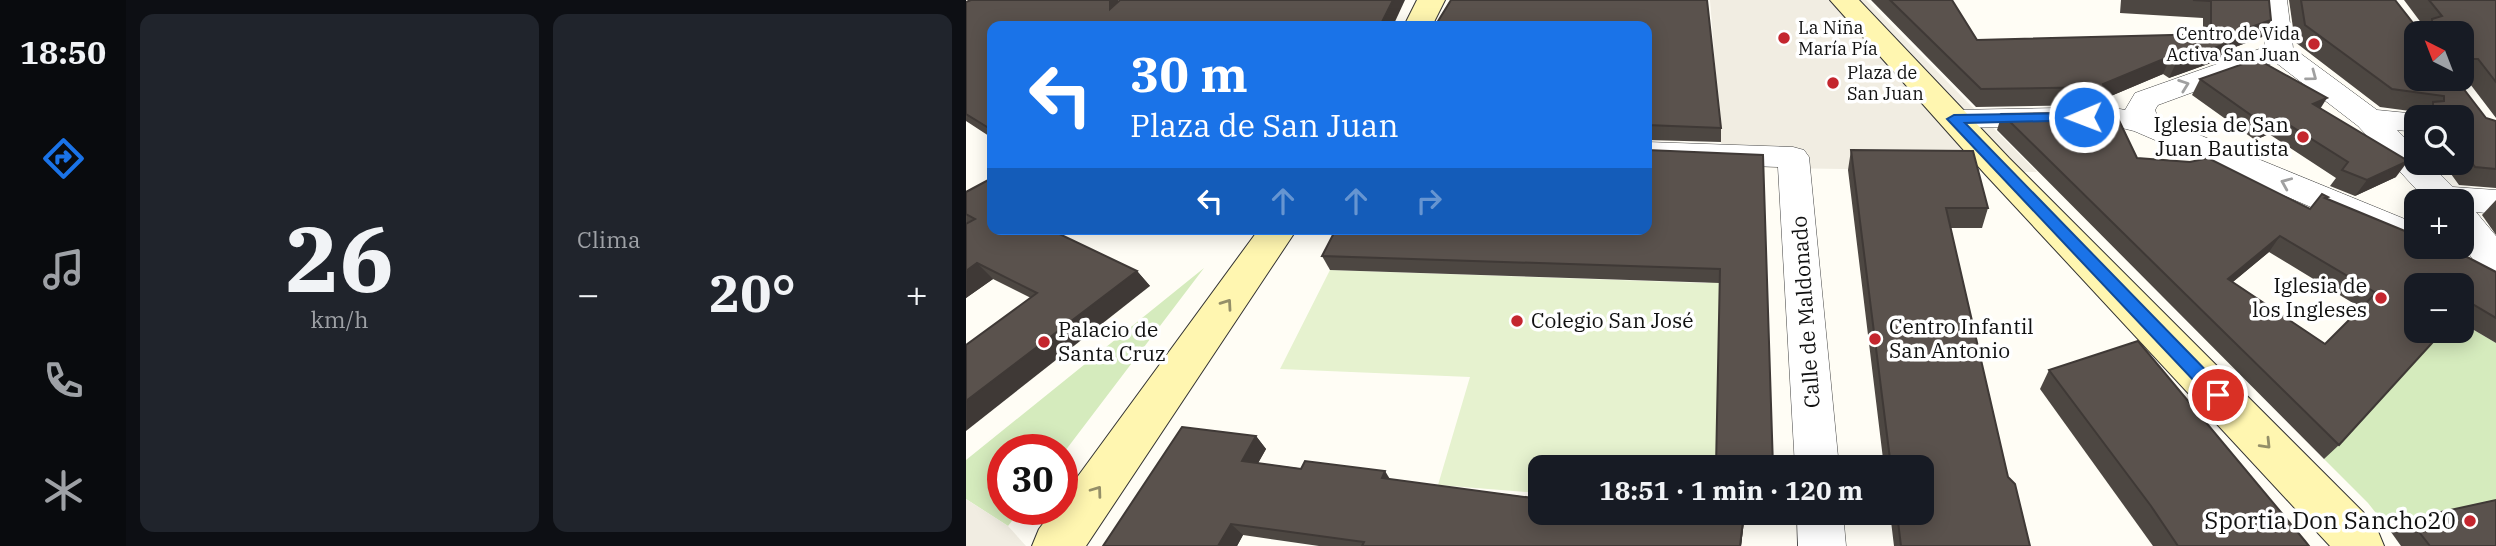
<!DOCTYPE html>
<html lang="es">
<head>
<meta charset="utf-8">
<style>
	body { margin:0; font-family:"IBM Plex Serif",serif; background:#20242c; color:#f1f3f6; height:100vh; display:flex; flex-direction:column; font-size:26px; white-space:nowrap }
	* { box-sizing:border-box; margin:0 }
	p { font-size:23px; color:#9ea1a6 }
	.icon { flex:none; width:38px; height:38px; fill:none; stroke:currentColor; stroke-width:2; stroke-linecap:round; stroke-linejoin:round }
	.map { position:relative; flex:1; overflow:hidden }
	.details { display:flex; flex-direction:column; gap:14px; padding:14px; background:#0d0f14; width:840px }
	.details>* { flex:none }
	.guide { position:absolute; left:21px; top:21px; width:665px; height:214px; border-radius:14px; box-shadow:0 4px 18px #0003; background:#1a73e8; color:#fff; overflow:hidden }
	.needle { width:46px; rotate:318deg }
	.tools { position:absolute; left:1438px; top:21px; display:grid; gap:14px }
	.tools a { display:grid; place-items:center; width:70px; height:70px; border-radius:14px; background:#171b24; box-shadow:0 4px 18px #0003; font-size:35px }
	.speed { position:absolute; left:21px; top:434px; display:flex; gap:14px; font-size:35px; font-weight:700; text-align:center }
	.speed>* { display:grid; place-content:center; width:91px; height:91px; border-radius:50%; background:#171b24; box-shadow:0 4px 18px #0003; line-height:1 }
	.speed .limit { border:10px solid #d22; background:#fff; color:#111 }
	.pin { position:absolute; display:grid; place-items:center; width:60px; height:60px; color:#fff; margin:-30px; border:4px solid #fff; border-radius:50%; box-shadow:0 2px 7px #0007 }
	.me { position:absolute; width:77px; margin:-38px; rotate:269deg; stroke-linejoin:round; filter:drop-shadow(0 0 5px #0008) }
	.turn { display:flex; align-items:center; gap:24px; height:147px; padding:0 28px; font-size:32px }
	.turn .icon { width:91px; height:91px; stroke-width:2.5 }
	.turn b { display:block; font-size:49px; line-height:60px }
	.lanes { display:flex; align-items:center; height:66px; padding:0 28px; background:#0003; justify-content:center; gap:35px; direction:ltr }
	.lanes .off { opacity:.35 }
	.big { font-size:52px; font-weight:700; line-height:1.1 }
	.details .card { flex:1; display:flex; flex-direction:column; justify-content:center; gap:10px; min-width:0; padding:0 24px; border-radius:14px; background:#20242c }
	.details .dial { align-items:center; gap:0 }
	.dial b { font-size:91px; line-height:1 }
	.heat { display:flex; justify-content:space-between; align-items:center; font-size:38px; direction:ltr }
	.details .tiles { flex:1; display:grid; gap:14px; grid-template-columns:repeat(2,1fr) }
	.trip { position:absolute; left:562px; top:455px; width:406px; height:70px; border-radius:14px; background:#171b24; box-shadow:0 4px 18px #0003; font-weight:700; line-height:70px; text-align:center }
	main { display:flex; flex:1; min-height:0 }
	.menu { display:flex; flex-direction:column; width:126px; justify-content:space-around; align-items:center; background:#090b0e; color:#9ea1a6 }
	.menu .icon { width:49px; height:49px }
	.menu .selected { color:#1a73e8 }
	.menu b { font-size:32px; color:#f1f3f6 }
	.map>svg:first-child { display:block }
	.green { fill:#d5ebbd }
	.pitch { fill:#e6f2cf }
	.plaza { fill:#f1ede2 }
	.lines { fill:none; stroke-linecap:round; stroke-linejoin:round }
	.street-casing { stroke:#444; stroke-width:1 }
	.secondary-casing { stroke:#333; stroke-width:2 }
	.street { fill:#fff; fill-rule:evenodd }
	.secondary { fill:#fff6b0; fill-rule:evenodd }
	.wall { fill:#4d4742; fill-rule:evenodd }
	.shaded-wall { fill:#3f3936 }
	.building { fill:#5a524d; stroke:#3f3936; stroke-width:2; fill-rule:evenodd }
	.oneway { stroke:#a0a0a0 }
	.oneway2 { stroke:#948f68 }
	.route { fill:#1a73e8; stroke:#114b97; stroke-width:2 }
	.poi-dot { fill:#c4262e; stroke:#fff; stroke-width:2.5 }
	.labels { text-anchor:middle; stroke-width:7; stroke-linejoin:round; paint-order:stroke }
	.far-poi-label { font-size:18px; fill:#111; stroke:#fff; text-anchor:start }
	.poi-label { font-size:21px; fill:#111; stroke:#fff; text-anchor:start }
	.street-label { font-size:21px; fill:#111; stroke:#fff }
	.near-poi-label { font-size:24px; fill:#111; stroke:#fff; text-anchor:end }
</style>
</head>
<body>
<main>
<nav class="menu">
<b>18:50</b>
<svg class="icon selected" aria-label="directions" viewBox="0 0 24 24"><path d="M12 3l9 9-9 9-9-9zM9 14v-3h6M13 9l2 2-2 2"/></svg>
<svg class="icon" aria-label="music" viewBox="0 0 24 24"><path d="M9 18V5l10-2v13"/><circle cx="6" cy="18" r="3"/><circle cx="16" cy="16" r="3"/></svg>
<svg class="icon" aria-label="phone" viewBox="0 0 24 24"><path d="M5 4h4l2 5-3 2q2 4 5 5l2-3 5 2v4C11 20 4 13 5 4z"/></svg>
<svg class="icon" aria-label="climate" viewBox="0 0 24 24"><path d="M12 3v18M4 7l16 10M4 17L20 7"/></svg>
</nav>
<section class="details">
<div class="tiles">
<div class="card dial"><b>26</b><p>km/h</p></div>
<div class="card"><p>Clima</p>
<div class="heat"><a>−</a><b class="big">20°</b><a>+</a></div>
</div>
</div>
</section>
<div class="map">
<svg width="1530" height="546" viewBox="0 0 1530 546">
	<rect width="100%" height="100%" fill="#fffdf5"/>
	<g class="green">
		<polygon points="238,268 96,455 96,450 37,450 37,509 55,509 42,526 0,499 0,460"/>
		<polygon points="1496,323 1530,343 1530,509 1425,532 1402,503 1358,459 1475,331 1496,331"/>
	</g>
	<polygon class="pitch" points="364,270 739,283 754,281 751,467 574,467 574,493 472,485 504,377 314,369"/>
	<g class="plaza">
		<polygon points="744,0 900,0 1071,172 757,167"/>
		<polygon points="0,499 42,526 60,546 0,546"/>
	</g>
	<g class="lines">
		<g class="street-casing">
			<g id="street">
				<path d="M1295,0h26l6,48 84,62 51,5 1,2h-12v15l-20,-2 20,20v13h12l24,24 43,3v24l-20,-2 20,24v38c-36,-11 -34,-42 -34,-73h-35l-69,-75 -83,-64 -117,43 -3,5 3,8 259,106v23h13l-13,4 -13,-4 -270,-116 -24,-6 -156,3 -11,-2 -4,-7 4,-7 11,-2 156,-3 15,3 10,-17 130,-46z"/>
				<polygon points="681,142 827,147 838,150 843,157 873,467 829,467 812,167 681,162"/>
				<polygon points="831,513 877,513 880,546 832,546"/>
			</g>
		</g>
		<g class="secondary-casing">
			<g id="secondary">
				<polygon points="451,0 479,0 466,26 438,26"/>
				<polygon points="864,0 893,0 1043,158 1397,512 1411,529 1418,546 1364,546 1019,174"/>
				<polygon points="293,229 331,229 120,546 66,546 73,529 88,509 96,509 96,498"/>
			</g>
		</g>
		<use href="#street" class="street"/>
		<use href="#secondary" class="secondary"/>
	</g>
	<g class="wall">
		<polygon points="439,0 26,26 26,138 0,121 0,2"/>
		<polygon points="741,0 755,128 755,142 681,140 681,26"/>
		<polygon points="905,0 986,0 1011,40 1237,34 1237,18 1154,13 1155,0 1303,0 1305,20 1296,37 1261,50 1256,59 1203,78 1197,74 1133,101 1131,105 1010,107"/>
		<polygon points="1323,0 1429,0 1451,28 1457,30 1459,28 1438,0 1530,0 1530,118 1498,76 1496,76 1496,33 1451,33 1520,118 1530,121 1530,188 1493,185 1477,163 1496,163 1496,117 1455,117 1459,113 1414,107 1329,42"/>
		<polygon points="1234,79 1355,108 1430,177 1389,196 1364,186 1370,178 1303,134 1289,140 1226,95"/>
		<path d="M1036,114l135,44 53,4 120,47 17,-10 169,73v71l-34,-20v-38l-123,160 -15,14 -327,-329zM1303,252l92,56 -36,36 -92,-62z"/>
		<polygon points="885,150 1022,208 1016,228 984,228 1042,477 1064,546 928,546 924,513 956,513 956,467 918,467 882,170"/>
		<polygon points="797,155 754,283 364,270 356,256"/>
		<polygon points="0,192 26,229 171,271 184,286 65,298 27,279 0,298 1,223 0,223"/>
		<polygon points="1530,200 1530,235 1516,215"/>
		<polygon points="1083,370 1343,546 1187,546 1074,389"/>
		<polygon points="290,436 300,449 292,463 704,515 704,513 779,513 775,546 353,546 277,535 271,546 137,546"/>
		<polygon points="1443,519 1530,546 1435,546 1425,532"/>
	</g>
	<g class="shaded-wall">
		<polygon points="144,0 152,0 154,24 144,9"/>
		<polygon points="427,0 439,0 427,26 414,26"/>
		<polygon points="1305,20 1296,37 1261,50 1256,59 1203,78 1211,61 1257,37"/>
		<polygon points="1205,56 1197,74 1133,101 1138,87 1137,84"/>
		<polygon points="1361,98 1351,114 1347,104"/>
		<polygon points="1312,118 1303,134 1289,140 1299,125"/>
		<polygon points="1442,161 1430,177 1389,196 1401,180"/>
		<polygon points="1314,236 1303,252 1252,294 1262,279"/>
		<polygon points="11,263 27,279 0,298 0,271"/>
		<polygon points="171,271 184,286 0,431 0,401"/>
		<polygon points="290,436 300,449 286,474 276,461"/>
		<polygon points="419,471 427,484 416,478"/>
		<polygon points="778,513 779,513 775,546 774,546"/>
		<polygon points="265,524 277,535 271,546 252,546"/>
	</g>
	<g class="building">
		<polygon points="5,0 144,0 144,9 154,0 427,0 414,26 26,26 26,130 0,114 0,2"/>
		<polygon points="485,0 741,0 755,128 681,125 681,26 469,26"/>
		<polygon points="924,0 986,0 1011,40 1245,34 1245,1 1227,0 1303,0 1305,20 1257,37 1265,42 1211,61 1205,56 1137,84 1138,87 1015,89"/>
		<polygon points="1335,0 1429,0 1451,28 1463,31 1466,29 1466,19 1476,16 1463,0 1530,0 1530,82 1512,59 1496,59 1496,33 1451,33 1451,79 1490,79 1520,118 1530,121 1530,169 1509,167 1496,151 1496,117 1471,117 1467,112 1467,102 1478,101 1478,96 1426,89 1339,25"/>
		<polygon points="1291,59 1361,98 1347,104 1442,161 1401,180 1376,170 1382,162 1312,118 1299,125 1234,79"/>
		<path d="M1149,112l22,46 53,4 18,-4 102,51 12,-15 6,3 -3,1 92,38v11h25l27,11 27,14v46l-27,-16 -7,7v-24h-45v46h26l-104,114 -337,-331zM1314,236l96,57 -51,51 -97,-65z"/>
		<polygon points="681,150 797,155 807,467 750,467 754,269 356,256 370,229 681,229"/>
		<polygon points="885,150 1007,151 1022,208 980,208 1042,477 1049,484 1064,546 935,546 931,513 956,513 956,467 925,467"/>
		<polygon points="26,178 26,229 83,229 171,271 0,401 0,345 71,293 11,263 0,271 0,224 9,219 0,214 0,192"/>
		<polygon points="1172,341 1339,541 1343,546 1212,546 1185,506 1083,370"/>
		<polygon points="216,427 290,436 276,461 335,469 339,461 419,471 416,478 574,499 574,513 686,513 704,515 704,513 778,513 774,546 396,546 398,542 265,524 252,546 137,546"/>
		<polygon points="1530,500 1530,546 1464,546 1443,519"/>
	</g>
	<defs><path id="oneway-chevron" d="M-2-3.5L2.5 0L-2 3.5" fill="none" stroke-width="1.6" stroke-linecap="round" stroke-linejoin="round" transform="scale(1.75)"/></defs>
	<g class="oneway">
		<use href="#oneway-chevron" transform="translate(1346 76) rotate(37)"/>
		<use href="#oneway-chevron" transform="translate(1218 85) rotate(-20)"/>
		<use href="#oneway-chevron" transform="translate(1320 183) rotate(-157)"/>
	</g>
	<g class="oneway2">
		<use href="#oneway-chevron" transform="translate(261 304) rotate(-55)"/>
		<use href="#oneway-chevron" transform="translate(1300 444) rotate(46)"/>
		<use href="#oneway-chevron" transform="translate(131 491) rotate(-54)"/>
	</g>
	<polygon class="route" points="1118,113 1123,114 1123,120 999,123 1259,390 1261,395 1259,400 1252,403 1246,400 981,119 988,115"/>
	<g class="poi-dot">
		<circle cx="818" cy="38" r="7"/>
		<circle cx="1348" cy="44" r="7"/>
		<circle cx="867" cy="83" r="7"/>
		<circle cx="1337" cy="137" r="7"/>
		<circle cx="1415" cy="298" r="7"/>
		<circle cx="551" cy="321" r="7"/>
		<circle cx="909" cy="339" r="7"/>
		<circle cx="78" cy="342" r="7"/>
		<circle cx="1504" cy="521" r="7"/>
	</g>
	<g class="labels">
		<g class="far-poi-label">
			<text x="832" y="34">La Niña<tspan x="832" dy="21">María Pía</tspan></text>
			<text x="1334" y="40" text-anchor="end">Centro de Vida<tspan x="1334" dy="21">Activa San Juan</tspan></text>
			<text x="881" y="79">Plaza de<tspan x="881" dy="21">San Juan</tspan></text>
		</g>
		<g class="poi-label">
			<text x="1323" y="132" text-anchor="end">Iglesia de San<tspan x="1323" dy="24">Juan Bautista</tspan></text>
			<text x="1401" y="293" text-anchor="end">Iglesia de<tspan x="1401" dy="24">los Ingleses</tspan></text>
			<text x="565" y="328">Colegio San José</text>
			<text x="923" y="334">Centro Infantil<tspan x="923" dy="24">San Antonio</tspan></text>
			<text x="92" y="337">Palacio de<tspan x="92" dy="24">Santa Cruz</tspan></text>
		</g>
		<g class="street-label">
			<text transform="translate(840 312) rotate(-94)" y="7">Calle de Maldonado</text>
		</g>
		<g class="near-poi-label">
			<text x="1490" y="529">Sportia Don Sancho20</text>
		</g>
	</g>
</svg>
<div class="tools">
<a><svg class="needle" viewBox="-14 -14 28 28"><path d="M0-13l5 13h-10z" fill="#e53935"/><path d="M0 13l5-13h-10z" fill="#9ea1a6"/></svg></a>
<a><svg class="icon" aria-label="search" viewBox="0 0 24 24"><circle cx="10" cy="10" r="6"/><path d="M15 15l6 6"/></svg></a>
<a>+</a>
<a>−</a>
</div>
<div class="speed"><div class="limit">30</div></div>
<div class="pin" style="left:1252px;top:395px;background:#d93025"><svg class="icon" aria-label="arrive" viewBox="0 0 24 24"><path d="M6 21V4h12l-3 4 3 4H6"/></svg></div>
<svg class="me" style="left:1118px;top:117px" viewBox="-20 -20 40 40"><circle r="17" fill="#1a73e8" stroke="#fff" stroke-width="3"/><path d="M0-11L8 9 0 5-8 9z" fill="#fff"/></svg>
<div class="trip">18:51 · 1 min · 120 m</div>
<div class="guide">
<div class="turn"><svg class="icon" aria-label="left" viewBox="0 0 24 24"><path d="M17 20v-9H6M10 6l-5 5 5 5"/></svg><div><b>30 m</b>Plaza de San Juan</div></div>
<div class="lanes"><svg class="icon" aria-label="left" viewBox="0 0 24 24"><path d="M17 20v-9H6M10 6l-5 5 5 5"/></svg><svg class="icon off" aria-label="ahead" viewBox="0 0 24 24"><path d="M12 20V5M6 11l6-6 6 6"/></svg><svg class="icon off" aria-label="ahead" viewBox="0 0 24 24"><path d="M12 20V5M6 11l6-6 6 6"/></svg><svg class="icon off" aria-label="right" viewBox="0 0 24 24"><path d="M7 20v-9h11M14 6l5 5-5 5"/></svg></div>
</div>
</div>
</main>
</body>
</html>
